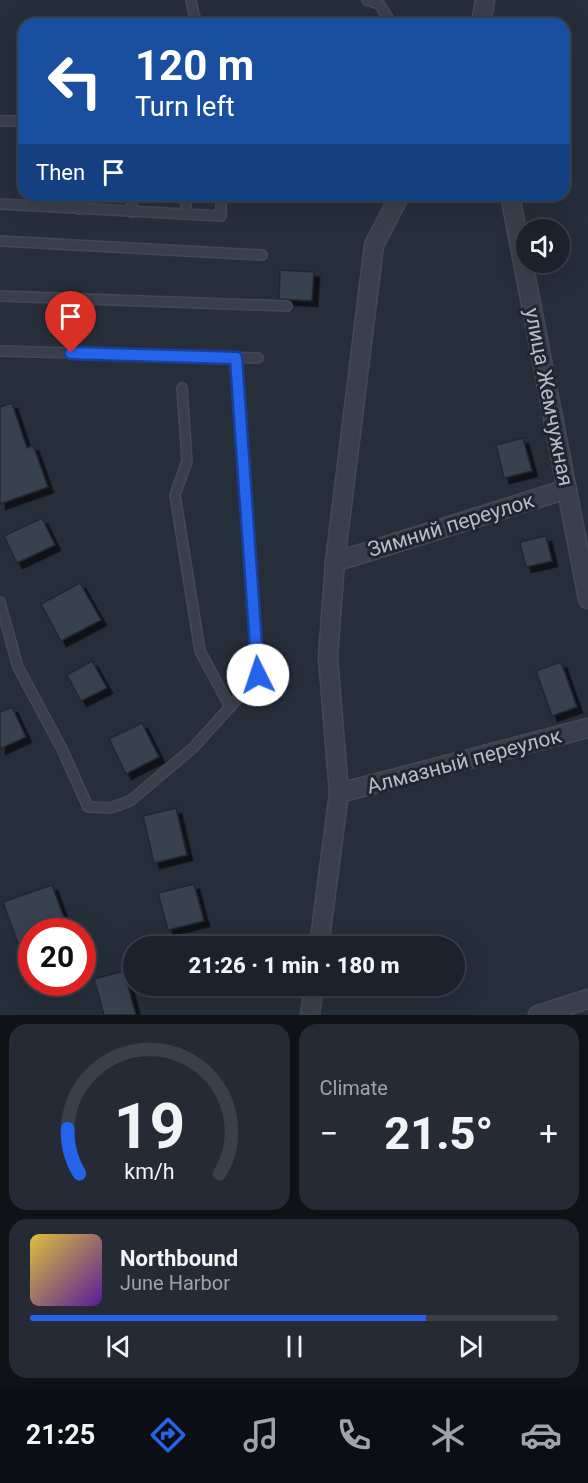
<!DOCTYPE html>
<html lang="en">
<head>
<meta charset="utf-8">
<style>
	body { margin:0; font-family:Roboto,sans-serif; background:#252a34; color:#f1f3f6; height:100vh; display:flex; flex-direction:column; font-size:22px; white-space:nowrap }
	* { box-sizing:border-box; margin:0 }
	p { font-size:20px; color:#a0a4a9 }
	.icon { flex:none; width:33px; height:33px; fill:none; stroke:currentColor; stroke-width:2; stroke-linecap:round; stroke-linejoin:round }
	.map { position:relative; height:1015px; overflow:hidden }
	.drawer { display:flex; flex-direction:column; gap:9px; padding:9px; background:#0f1318; flex:1 }
	.drawer>* { flex:none }
	.top-card { position:absolute; left:18px; top:18px; width:552px; height:183px; border-radius:18px; box-shadow:0 6px 24px #0002,0 0 0 2px #3a3f48; background:#1a4fa0; color:#fff; overflow:hidden }
	.fabs { position:absolute; left:516px; top:219px; display:grid; gap:12px }
	.fabs a { display:grid; place-items:center; width:54px; height:54px; border-radius:50%; background:#1c222c; box-shadow:0 6px 24px #0002,0 0 0 2px #3a3f48; font-size:30px }
	.speed { position:absolute; left:18px; top:918px; display:flex; gap:12px; font-size:30px; font-weight:700; text-align:center }
	.speed>* { display:grid; place-content:center; width:78px; height:78px; border-radius:50%; background:#1c222c; box-shadow:0 6px 24px #0002,0 0 0 2px #3a3f48; line-height:1 }
	.speed .limit { border:9px solid #d22; background:#fff; color:#111 }
	.pin { position:absolute; display:grid; place-items:center; width:51px; height:51px; color:#fff; margin:-62px -26px; border-radius:50% 50% 50% 0; rotate:-45deg; box-shadow:0 0 6px #0007 }
	.pin .icon { rotate:45deg }
	.me { position:absolute; width:66px; margin:-33px; rotate:356deg; stroke-linejoin:round; filter:drop-shadow(0 0 4px #0008) }
	.turn { display:flex; align-items:center; gap:21px; height:126px; padding:0 18px; font-size:27px }
	.turn .icon { width:78px; height:78px; stroke-width:2.5 }
	.turn b { display:block; font-size:42px; line-height:51px }
	.then { display:flex; align-items:center; height:57px; padding:0 18px; background:#0003; gap:12px; font-size:22px }
	.big { font-size:45px; font-weight:800; line-height:1.1 }
	.drawer .tile { flex:1; display:flex; flex-direction:column; justify-content:center; gap:9px; min-width:0; padding:0 21px; border-radius:18px; background:#252a34 }
	.drawer .dial { align-items:center; gap:0 }
	.dial svg { height:156px; overflow:visible; fill:none; stroke:#3a3f48; stroke-width:7; stroke-linecap:round; text-anchor:middle }
	.dial text { fill:#f1f3f6; stroke:none }
	.song { display:flex; align-items:center; gap:18px }
	.cover { width:72px; height:72px; border-radius:9px; background:linear-gradient(135deg,hsl(50 70% 55%),hsl(270 70% 35%)) }
	.played { height:6px; border-radius:3px; background:linear-gradient(90deg,#2563eb 75%,#3a3f48 75%) }
	.keys { display:flex; justify-content:space-around; direction:ltr }
	.heat { display:flex; justify-content:space-between; align-items:center; font-size:33px; direction:ltr }
	.drawer .tiles { flex:1; display:grid; gap:9px; grid-template-columns:1fr 1fr }
	.tile:last-child { grid-column:span 2 }
	.trip { position:absolute; left:123px; top:936px; width:342px; height:60px; border-radius:30px; background:#1c222c; box-shadow:0 6px 24px #0002,0 0 0 2px #3a3f48; font-weight:800; line-height:60px; text-align:center }
	.dock { display:flex; height:96px; justify-content:space-around; align-items:center; background:#0b0e12; color:#a0a4a9 }
	.dock .icon { width:42px; height:42px }
	.dock .selected { color:#2563eb }
	.dock b { font-size:27px; color:#f1f3f6 }
	.map>svg:first-child { display:block }
	.building { fill:#394250; stroke:#212732; stroke-width:1.5; filter:url(#shadow) }
	.lines { fill:none; stroke-linecap:round; stroke-linejoin:round }
	.lane-casing { stroke:#434954; stroke-width:12 }
	.street-casing { stroke:#434954; stroke-width:21 }
	.lane { stroke:#3a404b; stroke-width:9 }
	.street { stroke:#3a404b; stroke-width:18 }
	.route-casing { stroke:#184099; stroke-width:15 }
	.route { stroke:#2563eb; stroke-width:10 }
	.labels { text-anchor:middle; stroke-width:6; stroke-linejoin:round; paint-order:stroke }
	.street-label { font-size:21px; fill:#b6bcc6; stroke:#1f2630 }
</style>
</head>
<body>
<div class="map">
<svg width="588" height="1015" viewBox="0 0 588 1015">
	<defs>
		<filter id="shadow"><feDropShadow dx="5.5" dy="5.5" stdDeviation="0" flood-color="#0009"/></filter>
	</defs>
	<rect width="100%" height="100%" fill="#262e3a"/>
	<g class="building">
		<polygon points="280,270 314,272 312,301 279,299"/>
		<polygon points="12,403 27,448 33,445 48,487 0,504 0,407"/>
		<polygon points="523,438 532,471 504,478 496,445"/>
		<polygon points="42,518 55,545 17,563 4,536"/>
		<polygon points="546,536 552,561 526,567 520,542"/>
		<polygon points="80,583 101,620 61,641 41,604"/>
		<polygon points="92,661 107,688 81,701 67,675"/>
		<polygon points="561,662 577,707 552,716 536,671"/>
		<polygon points="12,707 26,737 0,749 0,712"/>
		<polygon points="142,723 159,757 126,774 109,739"/>
		<polygon points="176,808 187,855 154,863 143,816"/>
		<polygon points="194,884 204,921 168,930 158,893"/>
		<polygon points="52,885 68,929 61,932 32,932 32,942 19,946 3,902"/>
		<polygon points="124,971 136,1015 104,1015 94,979"/>
	</g>
	<g class="lines">
		<g class="lane-casing">
			<g id="lane">
				<polyline points="191,0 194,15 198,24"/>
				<polyline points="367,0 379,4 392,24"/>
				<polyline points="0,121 24,121"/>
				<polyline points="0,204 221,216 221,195"/>
				<polyline points="79,209 80,195"/>
				<polyline points="132,212 132,195"/>
				<polyline points="186,214 186,195"/>
				<polyline points="0,241 262,255"/>
				<polyline points="0,296 287,306"/>
				<polyline points="0,351 258,358"/>
				<polyline points="0,602 18,667 62,749 88,807 110,808 130,801 193,748 230,707 200,651 175,495 187,461 182,388"/>
				<polyline points="230,707 258,675 236,358"/>
			</g>
		</g>
		<g class="street-casing">
			<g id="street">
				<polyline points="481,24 485,0"/>
				<polyline points="510,195 588,599"/>
				<polyline points="335,562 567,489"/>
				<polyline points="339,793 588,728"/>
				<polyline points="319,946 339,793 328,657 335,562 374,245 400,195"/>
				<polyline points="310,1015 314,986"/>
				<polyline points="538,1015 588,999"/>
			</g>
		</g>
		<use href="#lane" class="lane"/>
		<use href="#street" class="street"/>
	</g>
	<g class="lines">
		<g class="route-casing">
			<polyline id="route" points="71,353 236,358 258,675"/>
		</g>
		<use href="#route" class="route"/>
	</g>
	<g class="labels">
		<g class="street-label">
			<text transform="translate(549 397) rotate(79)" y="7">улица Жемчужная</text>
			<text transform="translate(451 525) rotate(-17)" y="7">Зимний переулок</text>
			<text transform="translate(464 761) rotate(-15)" y="7">Алмазный переулок</text>
		</g>
	</g>
</svg>
<div class="fabs">
<a><svg class="icon" aria-label="sound" viewBox="0 0 24 24"><path d="M4 9h4l5-4v14l-5-4H4zM17 9q2 3 0 6"/></svg></a>
</div>
<div class="speed"><div class="limit">20</div></div>
<div class="pin" style="left:71px;top:353px;background:#d93025"><svg class="icon" aria-label="arrive" viewBox="0 0 24 24"><path d="M6 21V4h12l-3 4 3 4H6"/></svg></div>
<svg class="me" style="left:258px;top:675px" viewBox="-20 -20 40 40"><circle r="19" fill="#fff"/><path d="M0-13L10 11 0 6-10 11z" fill="#2563eb"/></svg>
<div class="trip">21:26 · 1 min · 180 m</div>
<div class="top-card">
<div class="turn"><svg class="icon" aria-label="left" viewBox="0 0 24 24"><path d="M17 20v-9H6M10 6l-5 5 5 5"/></svg><div><b>120 m</b>Turn left</div></div>
<div class="then">Then<svg class="icon" aria-label="arrive" viewBox="0 0 24 24"><path d="M6 21V4h12l-3 4 3 4H6"/></svg></div>
</div>
</div>
<section class="drawer">
<div class="tiles">
<div class="tile dial"><svg viewBox="0 0 100 80">
<path d="M14 69A42 42 0 1 1 86 69"/>
<path d="M14 69A42 42 0 0 1 8 46" stroke="#2563eb"/>
<text x="50" y="56" font-size="32" font-weight="700">19</text>
<text x="50" y="72" font-size="11">km/h</text>
</svg></div>
<div class="tile"><p>Climate</p>
<div class="heat"><a>−</a><b class="big">21.5°</b><a>+</a></div>
</div>
<div class="tile">
<div class="song"><i class="cover"></i><div><b>Northbound</b><p>June Harbor</p></div></div>
<div class="played"></div>
<div class="keys"><svg class="icon" aria-label="previous" viewBox="0 0 24 24"><path d="M18 5L8 12l10 7zM5 5v14"/></svg><svg class="icon" aria-label="pause" viewBox="0 0 24 24"><path d="M8 5v14M16 5v14"/></svg><svg class="icon" aria-label="next" viewBox="0 0 24 24"><path d="M6 5l10 7-10 7zM19 5v14"/></svg></div>
</div>
</div>
</section>
<nav class="dock">
<b>21:25</b>
<svg class="icon selected" aria-label="directions" viewBox="0 0 24 24"><path d="M12 3l9 9-9 9-9-9zM9 14v-3h6M13 9l2 2-2 2"/></svg>
<svg class="icon" aria-label="music" viewBox="0 0 24 24"><path d="M9 18V5l10-2v13"/><circle cx="6" cy="18" r="3"/><circle cx="16" cy="16" r="3"/></svg>
<svg class="icon" aria-label="phone" viewBox="0 0 24 24"><path d="M5 4h4l2 5-3 2q2 4 5 5l2-3 5 2v4C11 20 4 13 5 4z"/></svg>
<svg class="icon" aria-label="climate" viewBox="0 0 24 24"><path d="M12 3v18M4 7l16 10M4 17L20 7"/></svg>
<svg class="icon" aria-label="car" viewBox="0 0 24 24"><path d="M5 17H2v-5l4-1 3-4h7l3 4 3 1v5h-3M9 17h6M6 11h13"/><circle cx="7" cy="17" r="2"/><circle cx="17" cy="17" r="2"/></svg>
</nav>
</body>
</html>
